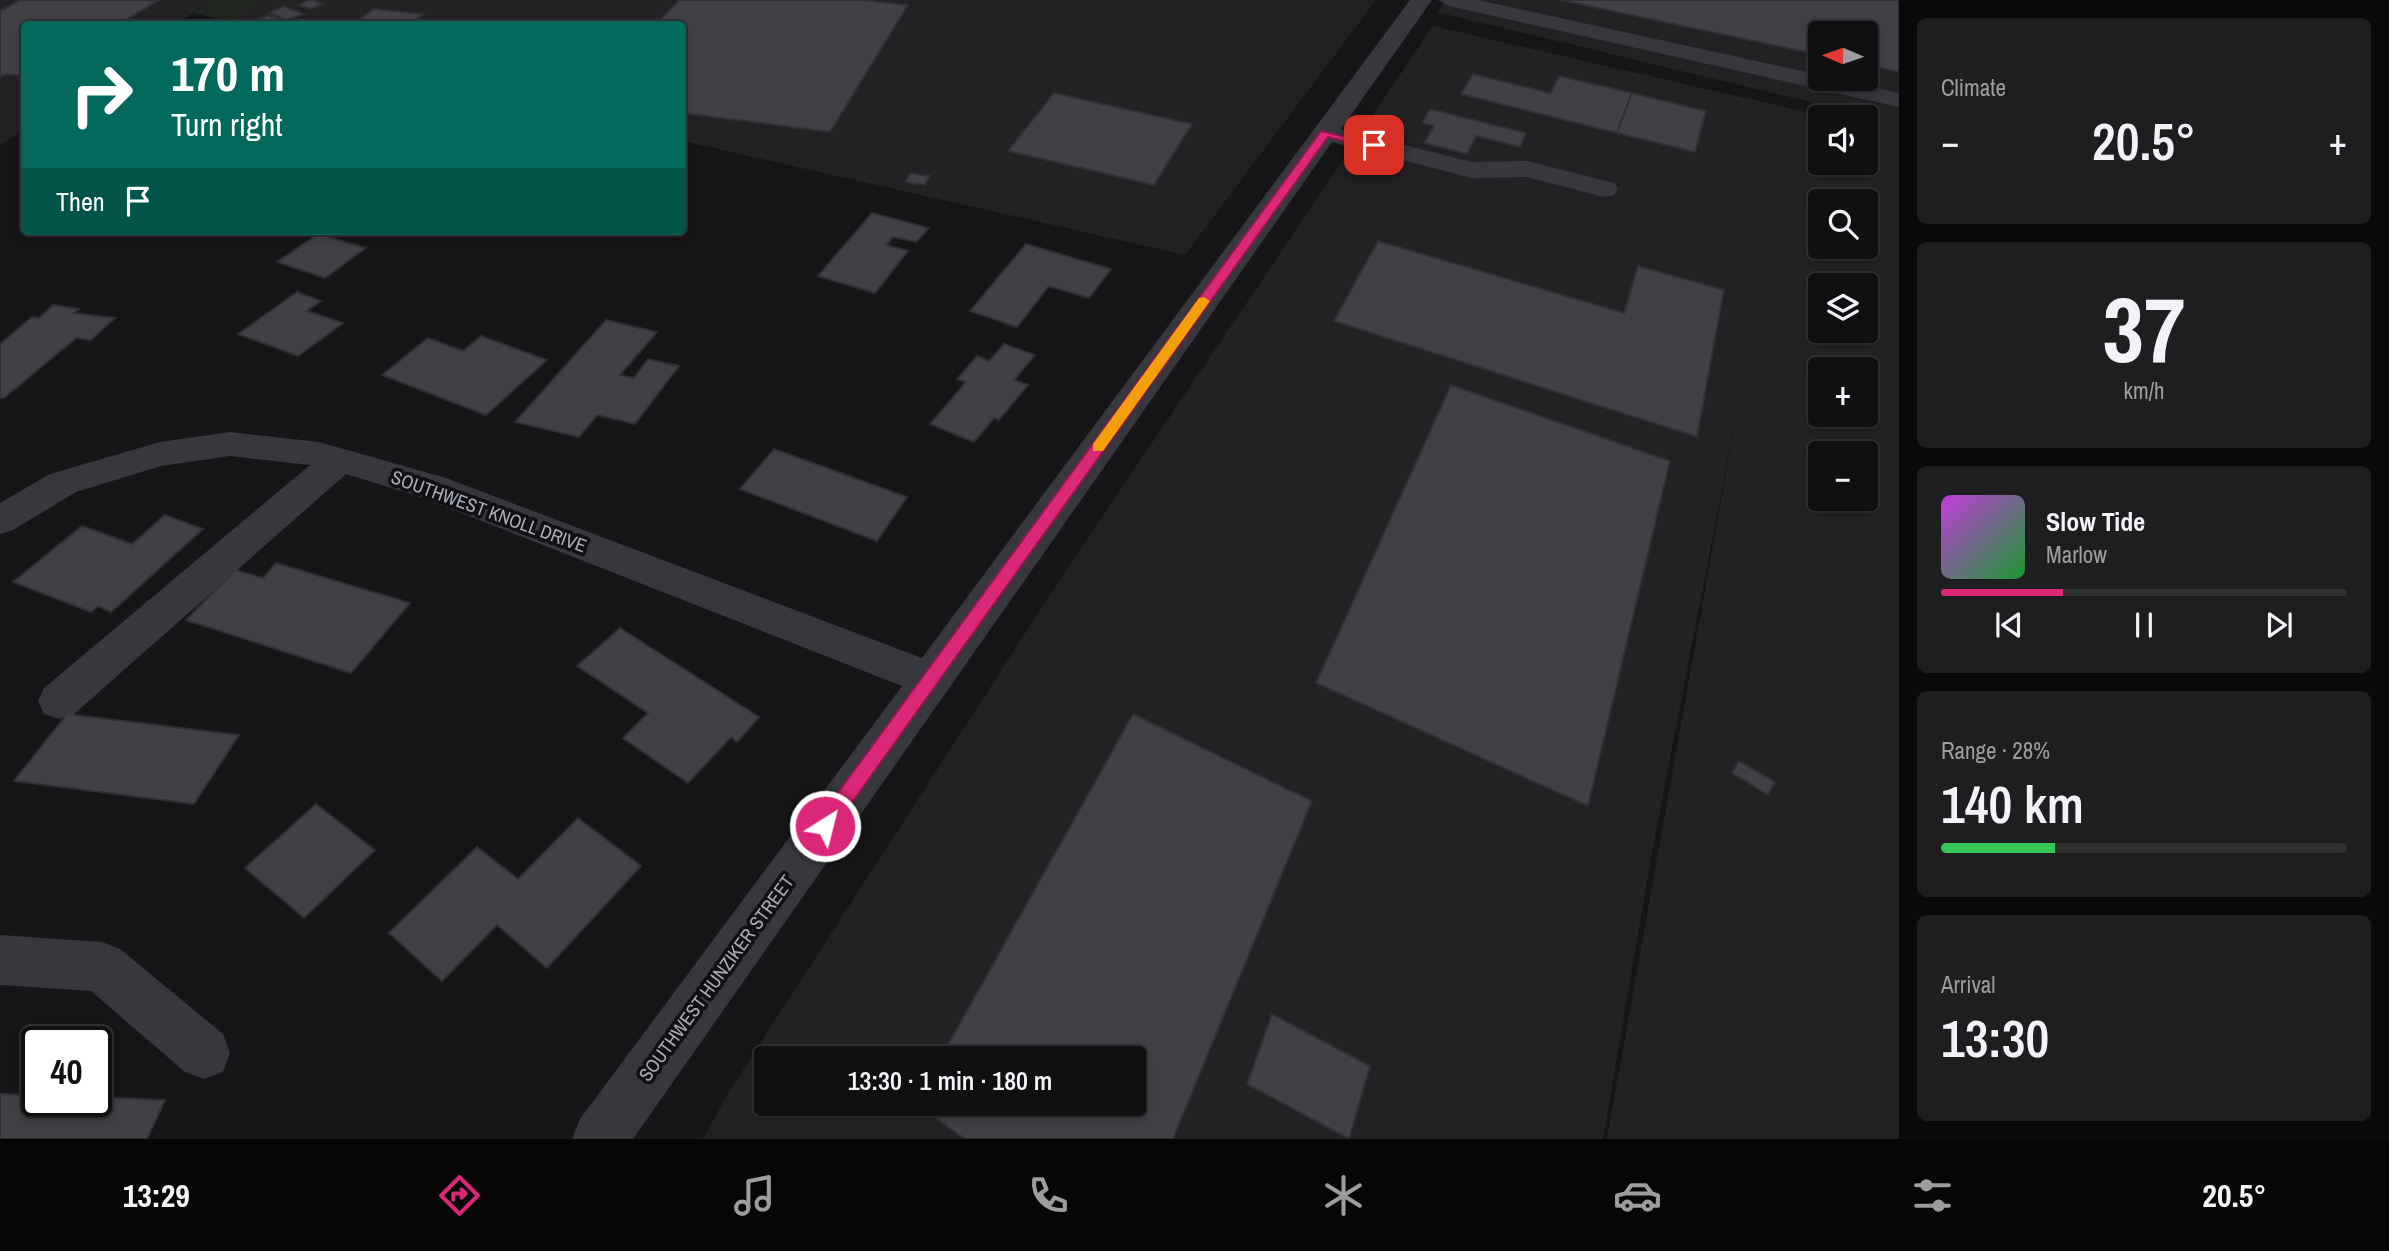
<!DOCTYPE html>
<html lang="en">
<head>
<meta charset="utf-8">
<style>
	body { margin:0; font-family:"Archivo Narrow",sans-serif; background:#1e1e20; color:#f1f3f6; height:100vh; display:flex; flex-direction:column; font-size:26px; white-space:nowrap }
	* { box-sizing:border-box; margin:0 }
	p { font-size:23px; color:#9c9d9f }
	.icon { flex:none; width:38px; height:38px; fill:none; stroke:currentColor; stroke-width:2; stroke-linecap:round; stroke-linejoin:round }
	.map { position:relative; flex:1; overflow:hidden }
	.side { display:flex; flex-direction:column; gap:18px; padding:18px; background:#09090a; width:490px }
	.side>* { flex:none }
	.top-card { position:absolute; left:21px; top:21px; width:665px; height:214px; border-radius:7px; box-shadow:0 4px 10px #0003,0 0 0 2px #303032; background:#00695c; color:#fff; overflow:hidden }
	.needle { width:46px; rotate:272deg }
	.tools { position:absolute; left:1808px; top:21px; display:grid; gap:14px }
	.tools a { display:grid; place-items:center; width:70px; height:70px; border-radius:7px; background:#101012; box-shadow:0 4px 10px #0003,0 0 0 2px #303032; font-size:35px }
	.speed { position:absolute; left:21px; top:1026px; display:flex; gap:14px; font-size:35px; font-weight:700; text-align:center }
	.speed>* { display:grid; place-content:center; width:91px; height:91px; border-radius:50%; background:#101012; box-shadow:0 4px 10px #0003,0 0 0 2px #303032; line-height:1 }
	.speed .limit { border:4px solid #111; border-radius:10px; background:#fff; color:#111 }
	.pin { position:absolute; display:grid; place-items:center; width:60px; height:60px; color:#fff; margin:-30px; border-radius:14px; box-shadow:0 4px 10px #0006 }
	.me { position:absolute; width:77px; margin:-38px; rotate:36deg; stroke-linejoin:round; filter:drop-shadow(0 0 5px #0008) }
	.turn { display:flex; align-items:center; gap:24px; height:147px; padding:0 35px; font-size:32px }
	.turn .icon { width:91px; height:91px; stroke-width:2.5 }
	.turn b { display:block; font-size:49px; line-height:60px }
	.then { display:flex; align-items:center; height:66px; padding:0 35px; background:#0003; gap:14px; font-size:26px }
	.big { font-size:52px; font-weight:600; line-height:1.1 }
	.side .card { flex:1; display:flex; flex-direction:column; justify-content:center; gap:10px; min-width:0; padding:0 24px; border-radius:10px; background:#1e1e20 }
	.side .dial { align-items:center; gap:0 }
	.dial b { font-size:91px; line-height:1 }
	.song { display:flex; align-items:center; gap:21px }
	.cover { width:84px; height:84px; border-radius:10px; background:linear-gradient(135deg,hsl(290 70% 55%),hsl(130 70% 35%)) }
	.played { height:7px; border-radius:4px; background:linear-gradient(90deg,#db2777 30%,#303032 30%) }
	.keys { display:flex; justify-content:space-around; direction:ltr }
	.heat { display:flex; justify-content:space-between; align-items:center; font-size:38px; direction:ltr }
	.charge { height:10px; border-radius:5px; background:linear-gradient(90deg,#34c759 28%,#303032 0) }
	.trip { position:absolute; left:754px; top:1046px; width:392px; height:70px; border-radius:7px; background:#101012; box-shadow:0 4px 10px #0003,0 0 0 2px #303032; font-weight:600; line-height:70px; text-align:center }
	.tabs { display:flex; height:112px; justify-content:space-around; align-items:center; background:#060607; color:#9c9d9f }
	.tabs .icon { width:49px; height:49px }
	.tabs .on { color:#db2777 }
	.tabs b { font-size:32px; color:#f1f3f6 }
	main { display:flex; flex:1; min-height:0 }
	.map>svg:first-child { display:block }
	.built { fill:#222225; fill-rule:evenodd }
	.green { fill:#1e261f }
	.building { fill:#404145; stroke:#303034; stroke-width:2 }
	.lines { fill:none; stroke-linecap:round; stroke-linejoin:round }
	.minor { fill:#37383d; fill-rule:evenodd }
	.route { fill:#db2777; stroke:#8e194d; stroke-width:2 }
	.slow { fill:#f59e0b }
	.labels { text-anchor:middle; stroke-width:7; stroke-linejoin:round; paint-order:stroke }
	.street-label { font-size:19px; fill:#a8adb8; stroke:#111113 }
</style>
</head>
<body>
<main>
<div class="map">
<svg width="1899" height="1139" viewBox="0 0 1899 1139">
	<rect width="100%" height="100%" fill="#161618"/>
	<g class="built">
		<polygon points="0,0 212,0 177,24 24,24 24,129 0,146"/>
		<polygon points="262,0 1376,0 1185,255 683,141 682,24 241,24 233,22"/>
		<path d="M1446,0h453v1139h-292l130,-728 -85,441 -49,287h-900l27,-49 331,-512 372,-552 395,91h-8v46h46v-46h-25l-2,-8 -402,-97zM1820,33h46v46h-46zM1820,201h46v46h-46zM1820,285h46v46h-46zM1820,369h46v46h-46zM1820,453h46v46h-46zM766,1059h368v45h-368z"/>
	</g>
	<polygon class="green" points="212,0 262,0 233,22 194,13"/>
	<g class="building">
		<polygon points="20,0 159,0 119,24 24,24 24,76 6,74 0,77 0,11"/>
		<polygon points="309,0 313,0 323,4 310,9 298,5"/>
		<polygon points="679,0 863,0 908,5 830,132 682,113 682,24 656,24"/>
		<polygon points="1560,0 1899,0 1899,72 1866,65 1866,33 1820,33 1820,55"/>
		<polygon points="284,6 303,14 287,20 269,13"/>
		<polygon points="374,9 423,14 410,24 353,24"/>
		<polygon points="268,15 289,22 282,24 248,24"/>
		<polygon points="1473,74 1550,93 1559,76 1632,93 1617,133 1461,94"/>
		<polygon points="1054,93 1192,124 1154,185 1008,151"/>
		<polygon points="1632,93 1706,111 1695,152 1617,133"/>
		<polygon points="1430,109 1526,133 1520,147 1476,136 1467,154 1424,143 1434,126 1422,123"/>
		<polygon points="910,173 930,176 925,185 905,182"/>
		<polygon points="872,213 929,228 916,242 893,237 886,245 908,251 875,293 818,276"/>
		<polygon points="318,234 366,248 325,278 277,262"/>
		<polygon points="1378,241 1624,313 1638,266 1724,290 1697,437 1334,321"/>
		<polygon points="1026,244 1111,269 1089,298 1049,286 1017,327 970,311"/>
		<polygon points="297,292 321,301 307,311 343,323 298,356 238,334"/>
		<polygon points="53,305 79,309 74,313 115,318 91,340 76,338 4,398 0,398 0,344 32,317 39,318"/>
		<polygon points="606,320 657,332 620,375 634,378 648,359 679,366 635,424 597,415 579,437 515,422"/>
		<polygon points="481,336 547,360 486,415 382,375 428,338 463,351"/>
		<polygon points="1004,344 1035,355 1014,380 1028,385 999,420 994,418 974,442 930,424 966,382 957,379 977,356 989,361"/>
		<polygon points="1451,385 1670,461 1588,806 1316,683"/>
		<polygon points="774,449 907,497 877,541 740,489"/>
		<polygon points="165,515 203,529 111,612 98,606 91,612 13,582 82,526 132,544"/>
		<polygon points="276,563 410,603 351,673 186,620 235,570 263,578"/>
		<polygon points="620,628 759,717 737,742 731,737 688,783 623,738 648,713 577,666"/>
		<polygon points="67,714 239,735 194,804 14,781"/>
		<polygon points="1133,714 1312,801 1173,1139 965,1139 915,1104 1134,1104 1134,1059 940,1059"/>
		<polygon points="1739,761 1775,782 1768,795 1732,773"/>
		<polygon points="316,804 375,850 304,918 245,868"/>
		<polygon points="578,818 641,866 547,968 497,925 442,981 389,933 477,847 518,879"/>
		<polygon points="1272,1014 1370,1066 1349,1139 1247,1084"/>
		<polygon points="0,1094 37,1095 37,1101 96,1101 96,1097 165,1100 147,1139 0,1139"/>
	</g>
	<g class="lines">
		<g class="minor">
			<polygon points="1410,0 1432,0 1341,129 1472,162 1528,161 1614,183 1618,189 1614,195 1604,197 1527,177 1472,178 1332,142 633,1139 572,1139 580,1119 902,686 421,497 346,474 74,714 59,719 44,714 38,701 44,688 310,465 230,456 161,466 76,492 13,530 0,534 0,503 50,474 160,442 230,432 319,442 446,478 922,658"/>
			<polygon points="1438,0 1478,0 1820,75 1820,79 1836,79 1899,93 1899,107 1449,6"/>
			<polygon points="0,935 102,942 120,949 223,1034 230,1053 223,1072 204,1079 185,1072 91,991 0,985"/>
		</g>
	</g>
	<polygon class="route" points="1321,131 1379,145 1374,149 1328,137 831,832 825,835 818,832 815,826 818,820"/>
	<polygon class="slow" points="1204,297 1210,301 1103,451 1093,451 1093,444 1199,298"/>
	<g class="labels">
		<g class="street-label">
			<text transform="translate(489 511) rotate(20)" y="7">SOUTHWEST KNOLL DRIVE</text>
			<text transform="translate(716 978) rotate(-54)" y="7">SOUTHWEST HUNZIKER STREET</text>
		</g>
	</g>
</svg>
<div class="tools">
<a><svg class="needle" viewBox="-14 -14 28 28"><path d="M0-13l5 13h-10z" fill="#e53935"/><path d="M0 13l5-13h-10z" fill="#9c9d9f"/></svg></a>
<a><svg class="icon" aria-label="sound" viewBox="0 0 24 24"><path d="M4 9h4l5-4v14l-5-4H4zM17 9q2 3 0 6"/></svg></a>
<a><svg class="icon" aria-label="search" viewBox="0 0 24 24"><circle cx="10" cy="10" r="6"/><path d="M15 15l6 6"/></svg></a>
<a><svg class="icon" aria-label="layers" viewBox="0 0 24 24"><path d="M12 4l9 5-9 5-9-5zM3 14l9 5 9-5"/></svg></a>
<a>+</a>
<a>−</a>
</div>
<div class="speed"><div class="limit">40</div></div>
<div class="pin" style="left:1374px;top:145px;background:#d93025"><svg class="icon" aria-label="arrive" viewBox="0 0 24 24"><path d="M6 21V4h12l-3 4 3 4H6"/></svg></div>
<svg class="me" style="left:825px;top:826px" viewBox="-20 -20 40 40"><circle r="17" fill="#db2777" stroke="#fff" stroke-width="3"/><path d="M0-11L8 9 0 5-8 9z" fill="#fff"/></svg>
<div class="trip">13:30 · 1 min · 180 m</div>
<div class="top-card">
<div class="turn"><svg class="icon" aria-label="right" viewBox="0 0 24 24"><path d="M7 20v-9h11M14 6l5 5-5 5"/></svg><div><b>170 m</b>Turn right</div></div>
<div class="then">Then<svg class="icon" aria-label="arrive" viewBox="0 0 24 24"><path d="M6 21V4h12l-3 4 3 4H6"/></svg></div>
</div>
</div>
<section class="side">
<div class="card"><p>Climate</p>
<div class="heat"><a>−</a><b class="big">20.5°</b><a>+</a></div>
</div>
<div class="card dial"><b>37</b><p>km/h</p></div>
<div class="card">
<div class="song"><i class="cover"></i><div><b>Slow Tide</b><p>Marlow</p></div></div>
<div class="played"></div>
<div class="keys"><svg class="icon" aria-label="previous" viewBox="0 0 24 24"><path d="M18 5L8 12l10 7zM5 5v14"/></svg><svg class="icon" aria-label="pause" viewBox="0 0 24 24"><path d="M8 5v14M16 5v14"/></svg><svg class="icon" aria-label="next" viewBox="0 0 24 24"><path d="M6 5l10 7-10 7zM19 5v14"/></svg></div>
</div>
<div class="card"><p>Range · 28%</p><b class="big">140 km</b><div class="charge"></div></div>
<div class="card"><p>Arrival</p><b class="big">13:30</b></div>
</section>
</main>
<nav class="tabs">
<b>13:29</b>
<svg class="icon on" aria-label="directions" viewBox="0 0 24 24"><path d="M12 3l9 9-9 9-9-9zM9 14v-3h6M13 9l2 2-2 2"/></svg>
<svg class="icon" aria-label="music" viewBox="0 0 24 24"><path d="M9 18V5l10-2v13"/><circle cx="6" cy="18" r="3"/><circle cx="16" cy="16" r="3"/></svg>
<svg class="icon" aria-label="phone" viewBox="0 0 24 24"><path d="M5 4h4l2 5-3 2q2 4 5 5l2-3 5 2v4C11 20 4 13 5 4z"/></svg>
<svg class="icon" aria-label="climate" viewBox="0 0 24 24"><path d="M12 3v18M4 7l16 10M4 17L20 7"/></svg>
<svg class="icon" aria-label="car" viewBox="0 0 24 24"><path d="M5 17H2v-5l4-1 3-4h7l3 4 3 1v5h-3M9 17h6M6 11h13"/><circle cx="7" cy="17" r="2"/><circle cx="17" cy="17" r="2"/></svg>
<svg class="icon" aria-label="filters" viewBox="0 0 24 24"><path d="M4 7h16M4 17h16"/><circle cx="9" cy="7" r="2"/><circle cx="15" cy="17" r="2"/></svg>
<b>20.5°</b>
</nav>
</body>
</html>
